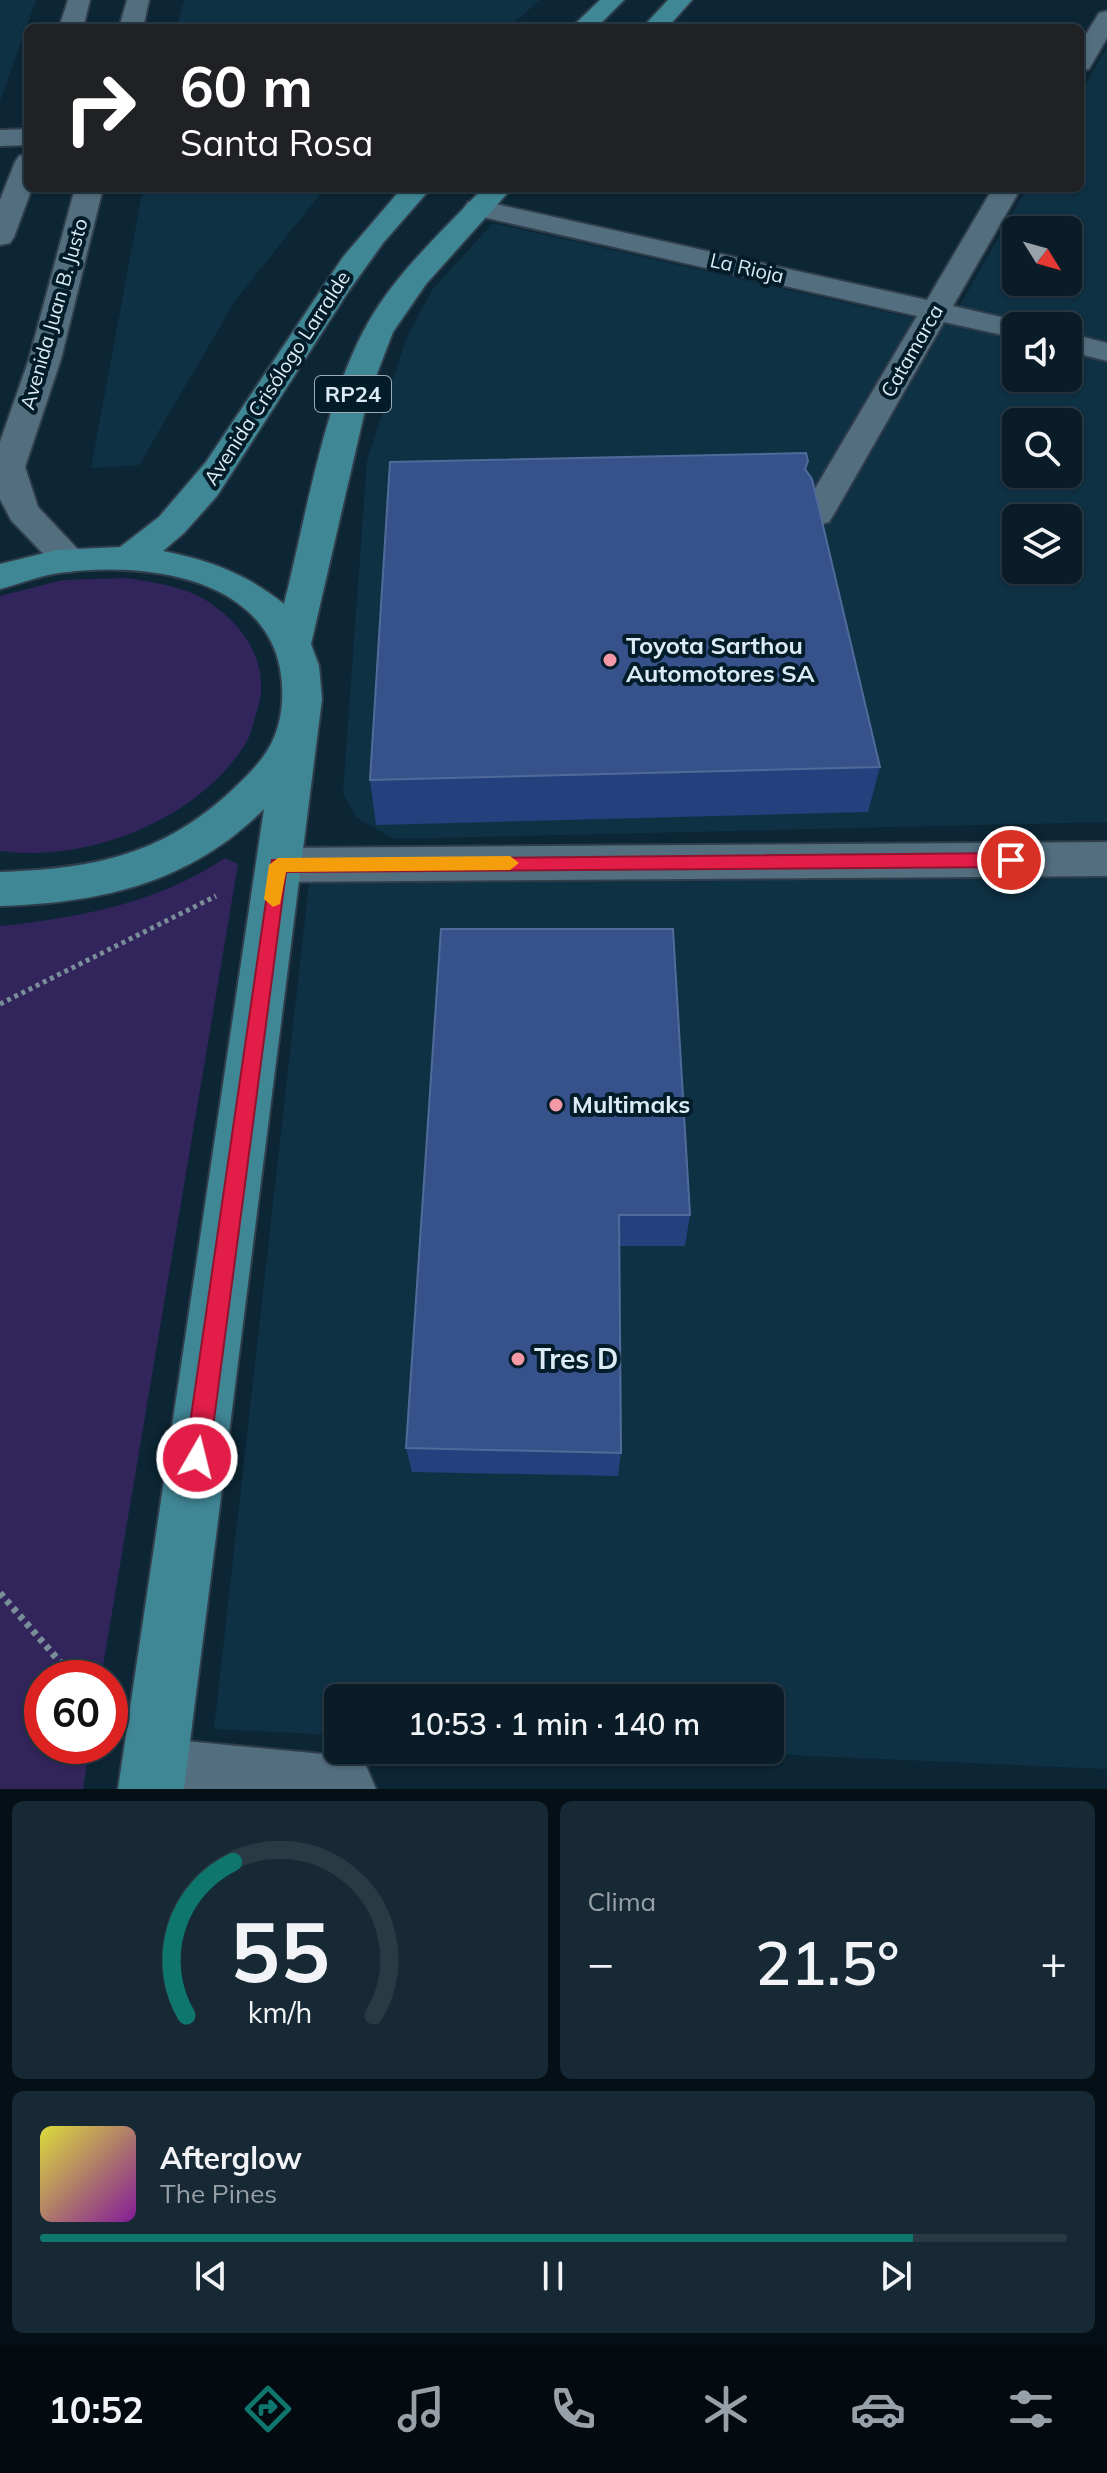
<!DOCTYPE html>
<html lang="es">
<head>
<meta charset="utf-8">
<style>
	body { margin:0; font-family:Mulish,sans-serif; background:#172934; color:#f1f3f6; height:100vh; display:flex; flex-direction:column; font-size:30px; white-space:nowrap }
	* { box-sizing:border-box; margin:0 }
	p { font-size:26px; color:#99a1a8 }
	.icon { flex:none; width:44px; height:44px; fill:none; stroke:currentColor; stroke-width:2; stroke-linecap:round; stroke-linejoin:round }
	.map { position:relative; height:1789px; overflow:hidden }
	.side { display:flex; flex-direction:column; gap:12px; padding:12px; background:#050f16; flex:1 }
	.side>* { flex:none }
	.hud { position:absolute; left:24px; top:24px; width:1060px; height:168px; border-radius:12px; box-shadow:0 2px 6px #0004,0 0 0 2px #293a45; background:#202124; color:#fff; overflow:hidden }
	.needle { width:52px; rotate:127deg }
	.tools { position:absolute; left:1002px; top:216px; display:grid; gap:16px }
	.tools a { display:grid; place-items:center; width:80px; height:80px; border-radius:12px; background:#091c28; box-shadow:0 2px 6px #0004,0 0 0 2px #293a45; font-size:40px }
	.speed { position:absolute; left:24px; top:1660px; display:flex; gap:16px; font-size:40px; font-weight:700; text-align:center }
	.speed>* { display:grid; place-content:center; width:104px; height:104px; border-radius:50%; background:#091c28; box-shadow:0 2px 6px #0004,0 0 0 2px #293a45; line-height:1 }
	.speed .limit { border:12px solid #d22; background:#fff; color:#111 }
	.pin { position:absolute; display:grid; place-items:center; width:68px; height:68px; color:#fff; margin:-34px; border:4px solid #fff; border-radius:50%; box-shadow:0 2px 8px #0007 }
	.me { position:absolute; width:88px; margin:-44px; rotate:8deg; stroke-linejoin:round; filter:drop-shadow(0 0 6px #0008) }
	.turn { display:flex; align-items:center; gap:28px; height:168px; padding:0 24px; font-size:36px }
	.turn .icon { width:104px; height:104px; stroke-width:2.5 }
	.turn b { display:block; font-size:56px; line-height:68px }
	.big { font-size:60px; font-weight:600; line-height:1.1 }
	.side .card { flex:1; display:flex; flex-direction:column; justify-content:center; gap:12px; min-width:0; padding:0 28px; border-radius:12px; background:#172934 }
	.side .dial { align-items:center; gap:0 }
	.dial svg { height:208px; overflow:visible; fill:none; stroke:#293a45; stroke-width:7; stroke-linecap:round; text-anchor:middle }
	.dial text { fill:#f1f3f6; stroke:none }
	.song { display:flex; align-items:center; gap:24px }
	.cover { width:96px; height:96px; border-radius:12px; background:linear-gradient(135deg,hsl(60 70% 55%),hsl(290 70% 35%)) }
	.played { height:8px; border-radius:4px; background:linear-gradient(90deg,#0f766e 85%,#293a45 85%) }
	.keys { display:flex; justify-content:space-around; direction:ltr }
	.heat { display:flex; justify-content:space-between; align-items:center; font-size:44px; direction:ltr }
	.side .tiles { flex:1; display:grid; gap:12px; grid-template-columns:1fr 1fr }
	.card:last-child { grid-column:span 2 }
	.trip { position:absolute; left:324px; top:1684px; width:460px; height:80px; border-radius:12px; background:#091c28; box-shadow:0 2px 6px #0004,0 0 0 2px #293a45; font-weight:600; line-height:80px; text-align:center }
	.menu { display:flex; height:128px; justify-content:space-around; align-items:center; background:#040b10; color:#99a1a8 }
	.menu .icon { width:56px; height:56px }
	.menu .active { color:#0f766e }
	.menu b { font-size:36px; color:#f1f3f6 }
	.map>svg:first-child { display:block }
	.built { fill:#0f3144; fill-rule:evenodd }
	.green { fill:#32255c }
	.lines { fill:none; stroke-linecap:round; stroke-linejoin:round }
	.minor-casing { stroke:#303e4c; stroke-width:4 }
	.secondary-casing { stroke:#303e4c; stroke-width:4 }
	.primary-casing { stroke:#303e4c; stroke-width:4 }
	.path-far1 { stroke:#7a8e9a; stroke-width:5; stroke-dasharray:4 4; stroke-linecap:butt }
	.path { stroke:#7a8e9a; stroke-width:7; stroke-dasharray:5 5; stroke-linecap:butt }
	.minor { fill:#536e7f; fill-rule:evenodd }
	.secondary { fill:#536e7f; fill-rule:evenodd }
	.primary { fill:#408796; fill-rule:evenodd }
	.wall { fill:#24407d }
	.building { fill:#37528a; stroke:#516a9a; stroke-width:2 }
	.route { fill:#e11d48; stroke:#92132f; stroke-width:2 }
	.slow { fill:#f59e0b }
	.poi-dot { fill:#f49aa6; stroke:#031c2a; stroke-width:3 }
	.labels { text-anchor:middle; stroke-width:8; stroke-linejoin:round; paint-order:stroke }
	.far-street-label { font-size:20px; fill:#dbeaf4; stroke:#031c2a }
	.shield { fill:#031c2a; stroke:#9aacb7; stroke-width:2 }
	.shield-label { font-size:22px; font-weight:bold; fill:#dbeaf4 }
	.poi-label { font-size:24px; font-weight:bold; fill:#dbeaf4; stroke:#031c2a; text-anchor:start }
	.near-poi-label { font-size:28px; font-weight:bold; fill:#dbeaf4; stroke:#031c2a; text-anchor:start }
</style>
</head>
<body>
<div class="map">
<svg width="1107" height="1789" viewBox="0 0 1107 1789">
	<rect width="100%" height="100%" fill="#0c2635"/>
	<g class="built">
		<polygon points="0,0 36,0 0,101"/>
		<polygon points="184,0 540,0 508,28 177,28"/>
		<path d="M1107,47v775l-713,17 -38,-22 -13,-24 24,-332 39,-122 26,-49 61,-67 455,103 79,-138h53v-94zM1016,230h52v52h-52zM1016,326h52v52h-52zM1016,422h52v52h-52zM1016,518h52v52h-52z"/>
		<polygon points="143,188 325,188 235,301 139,465 91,468"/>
		<polygon points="1107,875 1107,1769 676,1750 770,1750 770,1698 338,1698 338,1735 214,1729 309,883"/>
	</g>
	<g class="green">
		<path d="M126,578c18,3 37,5 54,11 25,7 48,25 63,45 18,24 23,53 13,80 -3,9 -5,21 -10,29 -48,77 -158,120 -246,108v-255l63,-16z"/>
		<path d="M225,858l13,6 -137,814h-59v68h48l-7,43h-83v-863c79,-8 158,-23 225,-68z"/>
	</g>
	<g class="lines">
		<g class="minor-casing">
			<g id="minor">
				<polygon points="1107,11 1107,38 1089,69 1080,71 1080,44 1099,13"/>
				<polygon points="28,129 28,145 0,146 0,130"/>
				<polygon points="993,188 1021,188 953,306 1027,323 1029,326 1016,326 1016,338 944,322 834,514 829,522 817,525 805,522 800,514 917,316 478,216 468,214 464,208 468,202 478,200 927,300"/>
				<polygon points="1068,333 1107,343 1107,361 1068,351"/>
				<polygon points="1107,842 1107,876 278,882 263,877 256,865 263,853 278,848"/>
				<polygon points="154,1738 343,1756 366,1766 376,1789 129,1789 122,1770 131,1747"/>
			</g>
		</g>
		<g class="secondary-casing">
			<g id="secondary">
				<polygon points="68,0 90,0 83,28 59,28"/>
				<polygon points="127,0 149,0 143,28 119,28"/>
				<polygon points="28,154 28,188 32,188 14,237 10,243 0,245 0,200 15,162 19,156"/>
				<polygon points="75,188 103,188 61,359 25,467 38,507 88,560 83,568 70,572 57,568 11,520 0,499 0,442 29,359"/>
			</g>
		</g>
		<g class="primary-casing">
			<g id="primary">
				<polygon points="600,0 624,0 596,28 571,28"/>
				<polygon points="668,0 692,0 667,28 642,28"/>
				<path d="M402,188h29l-48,55 -35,49 -131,204 -33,37 -21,18c46,9 84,23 121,53 22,-87 38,-191 78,-270 28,-56 79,-101 121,-146h29l-86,96 -33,48 -25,65 -57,247 8,22 3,33 -138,1090h-66l146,-980c-74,74 -163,94 -264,97v-34c91,-3 160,-16 229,-79 16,-15 34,-32 43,-51 13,-26 13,-62 4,-89 -30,-82 -145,-90 -217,-80 -21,3 -39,11 -59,16v-25l57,-14 63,-3 39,-30 47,-55 137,-205z"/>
			</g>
		</g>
		<polyline class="path-far1" points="0,1004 216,896"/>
		<polyline class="path" points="0,1593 74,1678"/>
		<use href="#minor" class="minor"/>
		<use href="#secondary" class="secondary"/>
		<use href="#primary" class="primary"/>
	</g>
	<g class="wall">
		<polygon points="808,461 806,471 880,767 868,812 376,825 370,780"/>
		<polygon points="441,929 690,1215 685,1246 620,1246 621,1453 618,1476 412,1472 406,1448"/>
	</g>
	<g class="building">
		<polygon points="806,453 808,461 805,469 812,479 880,767 370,780 390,462"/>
		<polygon points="441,929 673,929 690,1215 619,1215 621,1453 406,1448"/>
	</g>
	<polygon class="route" points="1011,853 1020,860 1011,867 286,872 209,1458 205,1466 197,1470 189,1466 185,1458 272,860"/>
	<polygon class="slow" points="510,856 519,863 510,870 286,872 280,904 273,907 264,899 269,865 278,858"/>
	<g class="poi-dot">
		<circle cx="610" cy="660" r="8"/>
		<circle cx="556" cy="1105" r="8"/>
		<circle cx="518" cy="1359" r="8"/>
	</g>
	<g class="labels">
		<g class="far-street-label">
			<text transform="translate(747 268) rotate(13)" y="7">La Rioja</text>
			<text transform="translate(54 314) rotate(-74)" y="7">Avenida Juan B. Justo</text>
			<text transform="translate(912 351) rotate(-60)" y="7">Catamarca</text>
			<text transform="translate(277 378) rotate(-57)" y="7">Avenida Crisólogo Larralde</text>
		</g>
		<rect class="shield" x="315" y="376" width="76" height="36" rx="6"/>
		<g class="shield-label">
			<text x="353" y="402">RP24</text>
		</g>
		<g class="poi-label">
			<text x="626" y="654">Toyota Sarthou<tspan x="626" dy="28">Automotores SA</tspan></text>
			<text x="572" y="1113">Multimaks</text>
		</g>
		<g class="near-poi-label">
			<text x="534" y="1369">Tres D</text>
		</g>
	</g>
</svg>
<div class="tools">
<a><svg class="needle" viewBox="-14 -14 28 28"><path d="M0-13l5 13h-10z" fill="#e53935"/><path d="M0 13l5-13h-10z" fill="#99a1a8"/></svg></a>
<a><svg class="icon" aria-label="sound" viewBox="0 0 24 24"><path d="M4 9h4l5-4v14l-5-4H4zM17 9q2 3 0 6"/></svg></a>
<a><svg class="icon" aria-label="search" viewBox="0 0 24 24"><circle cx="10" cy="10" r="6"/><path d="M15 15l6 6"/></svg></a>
<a><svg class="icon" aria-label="layers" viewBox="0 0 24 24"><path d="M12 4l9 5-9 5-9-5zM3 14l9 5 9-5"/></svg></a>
</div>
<div class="speed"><div class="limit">60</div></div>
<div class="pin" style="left:1011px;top:860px;background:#d93025"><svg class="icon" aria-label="arrive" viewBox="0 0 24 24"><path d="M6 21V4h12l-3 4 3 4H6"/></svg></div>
<svg class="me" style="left:197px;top:1458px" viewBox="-20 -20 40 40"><circle r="17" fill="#e11d48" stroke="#fff" stroke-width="3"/><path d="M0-11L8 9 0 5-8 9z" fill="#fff"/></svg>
<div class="trip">10:53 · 1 min · 140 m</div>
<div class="hud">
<div class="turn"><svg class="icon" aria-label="right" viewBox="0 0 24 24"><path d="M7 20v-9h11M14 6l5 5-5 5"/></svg><div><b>60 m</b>Santa Rosa</div></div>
</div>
</div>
<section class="side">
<div class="tiles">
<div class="card dial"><svg viewBox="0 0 100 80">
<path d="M14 69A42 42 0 1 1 86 69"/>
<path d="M14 69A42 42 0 0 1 32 10" stroke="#0f766e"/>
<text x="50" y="56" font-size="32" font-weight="700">55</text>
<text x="50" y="72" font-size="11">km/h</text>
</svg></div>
<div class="card"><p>Clima</p>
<div class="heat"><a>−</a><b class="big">21.5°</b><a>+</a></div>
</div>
<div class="card">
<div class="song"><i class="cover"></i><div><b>Afterglow</b><p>The Pines</p></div></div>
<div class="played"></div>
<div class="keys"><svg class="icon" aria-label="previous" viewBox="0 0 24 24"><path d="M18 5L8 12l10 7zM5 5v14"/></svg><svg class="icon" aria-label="pause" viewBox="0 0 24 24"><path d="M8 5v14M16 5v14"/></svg><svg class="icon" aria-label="next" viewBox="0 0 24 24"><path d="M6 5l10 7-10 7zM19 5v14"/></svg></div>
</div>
</div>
</section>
<nav class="menu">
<b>10:52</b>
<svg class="icon active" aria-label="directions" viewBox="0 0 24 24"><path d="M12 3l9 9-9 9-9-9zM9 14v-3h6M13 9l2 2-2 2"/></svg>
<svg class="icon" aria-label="music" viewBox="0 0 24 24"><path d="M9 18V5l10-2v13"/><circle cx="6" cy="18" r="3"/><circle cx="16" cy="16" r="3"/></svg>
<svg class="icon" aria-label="phone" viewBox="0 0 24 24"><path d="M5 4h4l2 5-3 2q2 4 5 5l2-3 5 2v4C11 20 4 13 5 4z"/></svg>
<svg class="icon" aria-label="climate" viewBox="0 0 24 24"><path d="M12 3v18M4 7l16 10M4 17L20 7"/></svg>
<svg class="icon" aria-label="car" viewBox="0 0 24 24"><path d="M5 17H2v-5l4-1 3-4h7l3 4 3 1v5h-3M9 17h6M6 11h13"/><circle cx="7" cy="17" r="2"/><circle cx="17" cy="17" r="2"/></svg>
<svg class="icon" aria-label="filters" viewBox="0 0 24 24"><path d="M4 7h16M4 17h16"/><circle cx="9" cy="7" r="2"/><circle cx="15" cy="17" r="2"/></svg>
</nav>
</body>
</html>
